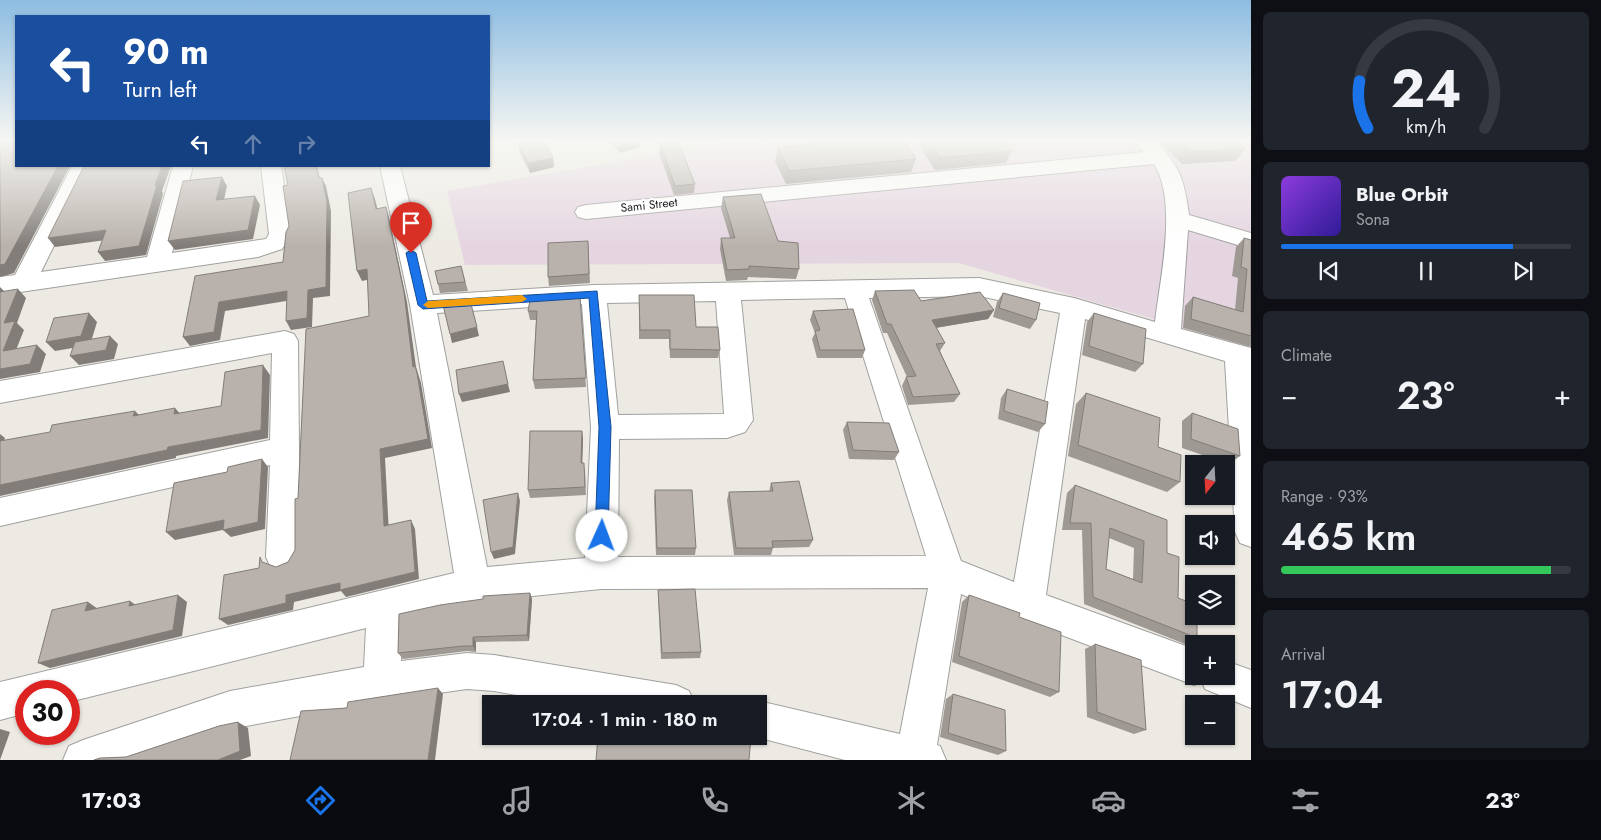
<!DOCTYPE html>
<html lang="en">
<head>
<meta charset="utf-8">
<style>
	body { margin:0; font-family:Jost,sans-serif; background:#20242c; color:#f1f3f6; height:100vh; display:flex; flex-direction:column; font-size:19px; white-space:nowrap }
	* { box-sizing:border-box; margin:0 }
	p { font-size:16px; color:#9ea1a6 }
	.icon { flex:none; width:28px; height:28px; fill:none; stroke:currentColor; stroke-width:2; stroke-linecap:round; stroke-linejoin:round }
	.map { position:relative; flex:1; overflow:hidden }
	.panel { display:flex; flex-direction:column; gap:12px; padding:12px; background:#0d0f14; width:350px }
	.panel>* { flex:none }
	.top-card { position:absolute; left:15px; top:15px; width:475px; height:152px; border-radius:0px; box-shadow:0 1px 4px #0004; background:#1a4fa0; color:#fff; overflow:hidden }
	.needle { width:32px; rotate:198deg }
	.controls { position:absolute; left:1185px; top:455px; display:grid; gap:10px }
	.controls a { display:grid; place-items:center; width:50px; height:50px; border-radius:0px; background:#171b24; box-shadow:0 1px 4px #0004; font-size:25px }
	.speed { position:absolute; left:15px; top:680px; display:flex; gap:10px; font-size:25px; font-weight:700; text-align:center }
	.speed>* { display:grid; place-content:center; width:65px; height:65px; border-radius:50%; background:#171b24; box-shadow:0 1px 4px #0004; line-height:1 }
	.speed .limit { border:8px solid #d22; background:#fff; color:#111 }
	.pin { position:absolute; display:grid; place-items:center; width:42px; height:42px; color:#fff; margin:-51px -21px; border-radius:50% 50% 50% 0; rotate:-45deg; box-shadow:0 0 5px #0007 }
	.pin .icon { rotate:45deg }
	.me { position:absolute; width:55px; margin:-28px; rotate:2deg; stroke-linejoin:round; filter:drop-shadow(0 0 4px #0008) }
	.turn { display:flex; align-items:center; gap:18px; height:105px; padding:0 25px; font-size:22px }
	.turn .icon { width:65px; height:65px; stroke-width:2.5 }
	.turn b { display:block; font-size:35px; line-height:42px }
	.lanes { display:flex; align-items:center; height:48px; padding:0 25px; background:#0003; justify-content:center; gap:25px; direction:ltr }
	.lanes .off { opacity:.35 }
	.big { font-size:38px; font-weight:600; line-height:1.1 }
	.panel .tile { flex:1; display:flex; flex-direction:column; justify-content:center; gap:8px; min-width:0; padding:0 18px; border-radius:8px; background:#20242c }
	.panel .dial { align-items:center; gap:0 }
	.dial svg { height:130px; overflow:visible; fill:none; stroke:#363941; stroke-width:7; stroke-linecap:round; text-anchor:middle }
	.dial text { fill:#f1f3f6; stroke:none }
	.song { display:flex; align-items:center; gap:15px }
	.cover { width:60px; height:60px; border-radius:8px; background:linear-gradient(135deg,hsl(270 70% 55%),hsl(250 70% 35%)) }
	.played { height:5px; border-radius:2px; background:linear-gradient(90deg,#1a73e8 80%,#363941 80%) }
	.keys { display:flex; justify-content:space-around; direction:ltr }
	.heat { display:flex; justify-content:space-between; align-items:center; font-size:28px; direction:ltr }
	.charge { height:8px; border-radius:4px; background:linear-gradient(90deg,#34c759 93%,#363941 0) }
	.trip { position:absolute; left:482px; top:695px; width:285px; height:50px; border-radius:0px; background:#171b24; box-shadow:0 1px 4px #0004; font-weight:600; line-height:50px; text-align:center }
	.tabs { display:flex; height:80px; justify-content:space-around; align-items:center; background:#090b0e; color:#9ea1a6 }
	.tabs .icon { width:35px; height:35px }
	.tabs .current { color:#1a73e8 }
	.tabs b { font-size:22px; color:#f1f3f6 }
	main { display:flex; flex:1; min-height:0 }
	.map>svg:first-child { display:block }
	.industrial { fill:#e5d5e1 }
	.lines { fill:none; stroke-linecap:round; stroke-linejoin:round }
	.minor-casing { stroke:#a0a0a0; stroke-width:2 }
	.minor { fill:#fff; fill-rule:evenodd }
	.wall { fill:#9f9994; fill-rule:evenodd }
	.shaded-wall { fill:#827d78 }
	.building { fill:#b9b2ac; stroke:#827d78; fill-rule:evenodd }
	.route { fill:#1a73e8; stroke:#114b97 }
	.slow { fill:#f59e0b }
	.labels { text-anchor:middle; stroke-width:4.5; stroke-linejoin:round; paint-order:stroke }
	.far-street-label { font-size:12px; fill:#1c1c1c; stroke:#fff }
</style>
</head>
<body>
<main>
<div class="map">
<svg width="1251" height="760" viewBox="0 0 1251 760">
	<rect width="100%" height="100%" fill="#eceae2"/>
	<polygon class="industrial" points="742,140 1251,140 1251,347 959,263 465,265 447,191"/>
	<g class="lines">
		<g class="minor-casing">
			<g id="minor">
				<path d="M1140,140h14c26,26 30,38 35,75l62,18v16l-63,-19 -7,99 70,19v199l-11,-4 -5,-11 -10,-171 -140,-42 -39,276 148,54v27h32v-15l25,9v38l-46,-19 -3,-7 -8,3 -167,-63 -66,-28 -24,151 3,1 6,14h-101l-93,-24h7v-32h-7l7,-3 141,33 28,-146 -327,1 -128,13 -71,17 -1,42 66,-8 27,2 182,30 13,6 6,13h-129l-72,-13 -27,-2 -85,12 -152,28 -90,31h-77l6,-14 14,-6 147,-49 134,-24 2,-39 -297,74v-11h-43v22l-26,7v-38l454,-109 -44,-268 -30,-139h20l33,129 161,-10 385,-7 95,20 81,24c5,-44 23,-120 -1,-158l-568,55 -8,-2 -3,-5 3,-5 8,-2 558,-53 -7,-8zM979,296l81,17 -46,269 -53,-21 -92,-263zM845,298l81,258 -308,1 1,-118 108,-1 18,-6 8,-12 -12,-120zM716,301l8,113 -106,1 -11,-112zM582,304l9,123 -6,131 -98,9 -50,-254z"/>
				<polygon points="72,166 93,166 41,272 147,257 173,166 193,166 172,253 266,239 269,234 261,166 281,166 292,235 282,249 258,257 0,295 0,277 15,275"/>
				<polygon points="285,331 294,334 298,341 300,557 295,568 283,573 271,568 266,557 270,465 0,526 0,498 270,440 272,353 0,403 0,381"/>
			</g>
		</g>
		<use href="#minor" class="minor"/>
	</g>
	<g class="wall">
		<polygon points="609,140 640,140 639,147 620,153"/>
		<polygon points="919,140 1001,140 1012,151 1006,163 935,170 918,144"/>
		<polygon points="1158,140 1235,140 1245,149 1235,161 1182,164"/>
		<polygon points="518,142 553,158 554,167 530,173 519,151"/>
		<polygon points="660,143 695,184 694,193 674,195 659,153"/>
		<polygon points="778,148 916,159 911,172 786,184 775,161"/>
		<polygon points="723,197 778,241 799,269 796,279 748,277 747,280 726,281 720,249 721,238 730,238 721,208"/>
		<polygon points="1244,238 1251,240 1251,347 1183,328 1185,306 1193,297 1235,310 1238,278 1232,276 1236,247"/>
		<polygon points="588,241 590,283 549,286 548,277"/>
		<polygon points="461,266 468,291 440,293 438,284"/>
		<polygon points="875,291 921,301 994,310 988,319 936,328 945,343 940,351 960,394 954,402 908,405 902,386 906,377 907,377 887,333 883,333 872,300"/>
		<polygon points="1003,293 1036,320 1030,329 993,317 997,302"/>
		<polygon points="580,297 586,387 535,389 533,380 536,320 530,320 528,311"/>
		<polygon points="639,304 696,327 720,350 718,358 670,358 669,339 639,339"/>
		<polygon points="813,311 865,350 862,358 817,358 812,339 815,333 810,320"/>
		<polygon points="1094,313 1143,364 1135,372 1082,355 1087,322"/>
		<polygon points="1007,389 1045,424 1038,432 998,419 1001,398"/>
		<polygon points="1086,393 1158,447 1180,482 1167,492 1068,456 1076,404"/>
		<polygon points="1192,413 1240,456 1229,464 1182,448 1182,421"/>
		<polygon points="847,422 899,452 894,460 849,459 843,430"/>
		<polygon points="582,431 583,439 582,463 585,471 586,495 530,498 528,490"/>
		<polygon points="771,483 813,540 809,547 773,548 771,555 734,555 727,500 729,492 769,492"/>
		<path d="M1075,485l92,68 11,45 19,40 -12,6 -101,-40 -2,-74h-20l5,-37zM1109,538l25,10 -1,31 -27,-10z"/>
		<polygon points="655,490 696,548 695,555 656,555 654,498"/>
		<polygon points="658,590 701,652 700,658 661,659 658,597"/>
		<polygon points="530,593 532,599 529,641 476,642 476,652 467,651 403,659 398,653"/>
		<polygon points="969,595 1019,617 1059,692 1050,697 952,662 962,602"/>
		<polygon points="1095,644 1146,730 1134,734 1087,717 1085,649"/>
		<polygon points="953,694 1006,751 998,755 940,737 946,699"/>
	</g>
	<g class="shaded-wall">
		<polygon points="634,140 640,140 639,147 620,153 620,144"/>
		<polygon points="553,158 554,167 530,173 528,163"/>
		<polygon points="58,166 70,166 14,273 0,277 0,265"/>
		<polygon points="162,166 171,166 162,191 163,194 146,255 105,261 98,252 155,185"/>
		<polygon points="316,166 317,166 322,187 319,178"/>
		<polygon points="222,177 227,186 222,209 216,200"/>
		<polygon points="322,178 326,186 331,211 330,296 313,298 312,327 291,330 286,321 308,290"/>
		<polygon points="371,188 375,199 380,219 376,209"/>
		<polygon points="255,196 260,205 253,239 175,250 168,241"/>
		<polygon points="386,207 389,218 407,302 416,367 421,383 432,448 385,458 389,534 384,526 380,449 413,367"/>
		<polygon points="106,230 113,239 55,247 48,238"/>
		<polygon points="367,269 371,279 362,281 357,271"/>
		<polygon points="0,287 9,296 0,295"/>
		<polygon points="18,289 26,298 17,323 24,330 12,360 3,351 4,323"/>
		<polygon points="287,291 292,300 225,311 220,340 190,346 183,337 219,302"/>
		<polygon points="994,310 988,319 928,329 932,320"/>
		<polygon points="89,313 97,322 90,345 55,351 46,342"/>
		<polygon points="477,327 479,336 452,343 450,334"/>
		<polygon points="110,336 118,344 114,359 79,365 70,356"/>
		<polygon points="37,345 46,354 40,372 0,379 0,369"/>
		<polygon points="263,365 270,375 268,438 176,456 176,458 0,496 0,485 168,447 261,430"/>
		<polygon points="508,384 510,392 462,402 459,394"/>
		<polygon points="175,408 183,417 174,414"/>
		<polygon points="135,411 144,420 133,416"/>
		<polygon points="582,431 583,439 582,471 581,463"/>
		<polygon points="0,434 5,438 0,451"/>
		<polygon points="262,459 268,467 265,529 231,537 223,530"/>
		<polygon points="518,493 520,501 515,554 494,559 491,552"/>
		<polygon points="224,520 232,528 175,540 166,532"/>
		<polygon points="411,520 415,529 419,579 346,597 341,591 294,602 293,610 228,625 219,619 286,595"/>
		<polygon points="530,593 532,599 529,641 527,635"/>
		<polygon points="178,595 187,602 182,636 50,668 38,663"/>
		<polygon points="130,601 140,608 129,606"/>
		<polygon points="88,602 98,609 85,611"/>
		<polygon points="473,637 476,642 476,652 473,646"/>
		<polygon points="438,688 443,694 435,760 428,760"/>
		<polygon points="238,722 248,728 251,756 240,760 218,760"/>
		<polygon points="0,729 10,732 0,760"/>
	</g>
	<g class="building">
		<polygon points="0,140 16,140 16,166 58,166 5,264 0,265"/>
		<polygon points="528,140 544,140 553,158 528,163 518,142"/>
		<polygon points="617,140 634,140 620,144"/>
		<polygon points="845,140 904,140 916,159 789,171 778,148"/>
		<polygon points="928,140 1001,140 1012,151 940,158"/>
		<polygon points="1178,140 1235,140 1245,149 1191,152"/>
		<polygon points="678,142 695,184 675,186 660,143"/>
		<polygon points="84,166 162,166 155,185 157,185 139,246 98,252 106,230 48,238"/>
		<polygon points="284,166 316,166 319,178 322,178 327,202 326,287 308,290 307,318 286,321 287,291 219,302 214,332 183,337 195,276 283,262 286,232 289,226 283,186 288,185"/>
		<polygon points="222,177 216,200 255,196 248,230 168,241 183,181"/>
		<polygon points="371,188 376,209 386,207 404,292 413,367 415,366 417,373 428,439 380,449 384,526 411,520 415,572 340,590 340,583 286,595 286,603 219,619 224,575 259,568 260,557 262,562 276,567 288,562 295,550 295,499 298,498 306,329 369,316 367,269 357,271 348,193"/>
		<polygon points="761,194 778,241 798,243 799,269 749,266 749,269 727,270 721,238 735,238 723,197"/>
		<polygon points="1244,238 1251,240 1251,336 1191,319 1193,297 1243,312 1247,269 1241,267"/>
		<polygon points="588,241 589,274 548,277 548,243"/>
		<polygon points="461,266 465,282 438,284 435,271"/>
		<polygon points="18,289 4,323 15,321 3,351 37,345 30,364 0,369 0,292"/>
		<polygon points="914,290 921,301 980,292 994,310 932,320 945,343 936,344 960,394 913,397 906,377 916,376 891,324 887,324 875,291"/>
		<polygon points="1003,293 1040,303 1036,320 999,308"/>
		<polygon points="639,295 694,295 696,327 718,327 720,350 670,349 670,330 640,330"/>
		<polygon points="580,297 586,378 533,380 537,311 528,311 530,300"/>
		<polygon points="471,304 477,327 450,334 443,305"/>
		<polygon points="853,309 865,350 820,350 815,331 820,330 813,311"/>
		<polygon points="89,313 81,336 46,342 54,318"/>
		<polygon points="1094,313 1146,329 1143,364 1089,346"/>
		<polygon points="110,336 106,350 70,356 75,342"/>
		<polygon points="503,361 508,384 459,394 456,370"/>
		<polygon points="263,365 261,430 168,447 167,450 0,485 0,441 50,432 52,425 135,411 133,416 175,408 174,414 221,406 225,372"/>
		<polygon points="1007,389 1048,402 1045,424 1004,411"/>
		<polygon points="1086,393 1160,418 1158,447 1181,455 1180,482 1078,445"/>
		<polygon points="1192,413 1238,429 1240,456 1191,439"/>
		<polygon points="847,422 889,423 899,452 853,450"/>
		<polygon points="530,431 582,431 581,463 584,463 585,487 528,490"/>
		<polygon points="262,459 258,522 223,530 224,520 166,532 174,483 227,472 228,467"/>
		<polygon points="799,481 813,540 772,541 773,548 736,548 729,492 773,491 771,483"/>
		<path d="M1075,485l92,35v33l12,4 -1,41 16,6v12h3v22l-104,-41 -2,-74h-21zM1110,528l34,13 -2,42 -36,-14z"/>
		<polygon points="655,490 692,490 696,548 657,548"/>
		<polygon points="518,493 513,547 491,552 483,500"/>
		<polygon points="695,589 701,652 662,653 658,590"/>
		<polygon points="530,593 527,635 473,637 473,646 463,646 398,653 399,614 440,605 483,599 483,596"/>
		<polygon points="178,595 173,630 38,663 52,610 88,602 85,611 130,601 129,606"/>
		<polygon points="969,595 1020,613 1019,617 1061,632 1059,692 959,656"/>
		<polygon points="1095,644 1141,660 1146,730 1097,712"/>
		<polygon points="438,688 428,760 290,760 301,711 347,708 348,702"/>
		<polygon points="953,694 1005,710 1006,751 948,733"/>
		<polygon points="238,722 240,751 218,760 94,760 100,758 126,757 219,726"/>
		<polygon points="598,736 751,736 749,760 596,760"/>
	</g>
	<linearGradient id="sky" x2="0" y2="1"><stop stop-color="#8dbce1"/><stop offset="0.57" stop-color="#f6f6f2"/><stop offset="1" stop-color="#f6f6f2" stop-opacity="0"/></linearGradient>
	<rect width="1251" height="246" fill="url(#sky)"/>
	<polygon class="route" points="411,250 416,253 427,301 597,291 611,427 608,536 606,541 602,543 597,541 595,536 599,427 589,298 423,309 418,305 406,253"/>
	<polygon class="slow" points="522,295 527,299 522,302 428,308 423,305 428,301"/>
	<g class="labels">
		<g class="far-street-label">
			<text transform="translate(649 205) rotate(-6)" y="4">Sami Street</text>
		</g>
	</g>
</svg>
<div class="controls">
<a><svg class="needle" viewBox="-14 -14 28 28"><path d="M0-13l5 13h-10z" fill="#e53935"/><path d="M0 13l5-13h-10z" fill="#9ea1a6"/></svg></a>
<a><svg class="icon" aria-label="sound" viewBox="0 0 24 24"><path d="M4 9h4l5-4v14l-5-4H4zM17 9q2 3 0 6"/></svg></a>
<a><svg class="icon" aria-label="layers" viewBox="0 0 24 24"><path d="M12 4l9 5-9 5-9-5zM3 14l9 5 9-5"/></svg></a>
<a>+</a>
<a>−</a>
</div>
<div class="speed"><div class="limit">30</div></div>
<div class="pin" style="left:411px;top:253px;background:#d93025"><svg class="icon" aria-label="arrive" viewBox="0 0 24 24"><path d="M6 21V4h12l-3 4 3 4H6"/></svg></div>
<svg class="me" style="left:602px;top:536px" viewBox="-20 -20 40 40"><circle r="19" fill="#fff"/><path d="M0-13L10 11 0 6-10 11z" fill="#1a73e8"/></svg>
<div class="trip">17:04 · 1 min · 180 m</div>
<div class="top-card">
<div class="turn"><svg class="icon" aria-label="left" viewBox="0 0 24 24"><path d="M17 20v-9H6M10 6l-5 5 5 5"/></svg><div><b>90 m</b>Turn left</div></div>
<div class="lanes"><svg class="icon" aria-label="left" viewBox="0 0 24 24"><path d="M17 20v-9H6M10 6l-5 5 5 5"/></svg><svg class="icon off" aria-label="ahead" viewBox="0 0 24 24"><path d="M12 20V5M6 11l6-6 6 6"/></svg><svg class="icon off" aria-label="right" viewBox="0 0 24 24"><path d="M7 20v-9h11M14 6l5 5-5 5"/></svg></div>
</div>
</div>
<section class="panel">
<div class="tile dial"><svg viewBox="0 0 100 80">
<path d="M14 69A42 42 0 1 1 86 69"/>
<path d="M14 69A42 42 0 0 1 9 40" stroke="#1a73e8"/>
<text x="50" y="56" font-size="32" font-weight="700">24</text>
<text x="50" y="72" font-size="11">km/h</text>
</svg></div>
<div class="tile">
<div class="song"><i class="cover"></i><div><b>Blue Orbit</b><p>Sona</p></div></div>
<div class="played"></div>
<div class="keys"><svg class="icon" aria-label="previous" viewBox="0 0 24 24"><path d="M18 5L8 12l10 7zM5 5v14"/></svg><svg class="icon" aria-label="pause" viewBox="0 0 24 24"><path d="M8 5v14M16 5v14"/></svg><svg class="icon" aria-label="next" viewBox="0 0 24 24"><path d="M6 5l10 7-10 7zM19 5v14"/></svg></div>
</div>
<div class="tile"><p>Climate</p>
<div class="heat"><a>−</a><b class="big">23°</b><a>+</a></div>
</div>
<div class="tile"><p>Range · 93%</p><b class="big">465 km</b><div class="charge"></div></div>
<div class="tile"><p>Arrival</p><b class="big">17:04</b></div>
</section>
</main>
<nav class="tabs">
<b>17:03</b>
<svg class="icon current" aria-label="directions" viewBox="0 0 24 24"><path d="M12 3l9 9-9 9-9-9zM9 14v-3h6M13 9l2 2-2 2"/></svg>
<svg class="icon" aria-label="music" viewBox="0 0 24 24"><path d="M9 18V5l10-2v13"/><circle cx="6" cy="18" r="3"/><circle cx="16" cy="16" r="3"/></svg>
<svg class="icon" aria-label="phone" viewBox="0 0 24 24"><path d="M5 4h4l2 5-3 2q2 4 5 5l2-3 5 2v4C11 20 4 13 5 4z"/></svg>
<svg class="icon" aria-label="climate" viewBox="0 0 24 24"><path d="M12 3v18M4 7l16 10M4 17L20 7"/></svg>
<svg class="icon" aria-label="car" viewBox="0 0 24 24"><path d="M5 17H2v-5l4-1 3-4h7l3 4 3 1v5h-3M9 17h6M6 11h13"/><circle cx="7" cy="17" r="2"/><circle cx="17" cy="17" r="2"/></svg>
<svg class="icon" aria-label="filters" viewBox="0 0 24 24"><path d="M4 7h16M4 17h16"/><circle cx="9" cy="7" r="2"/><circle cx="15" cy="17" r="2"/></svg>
<b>23°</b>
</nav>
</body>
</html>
